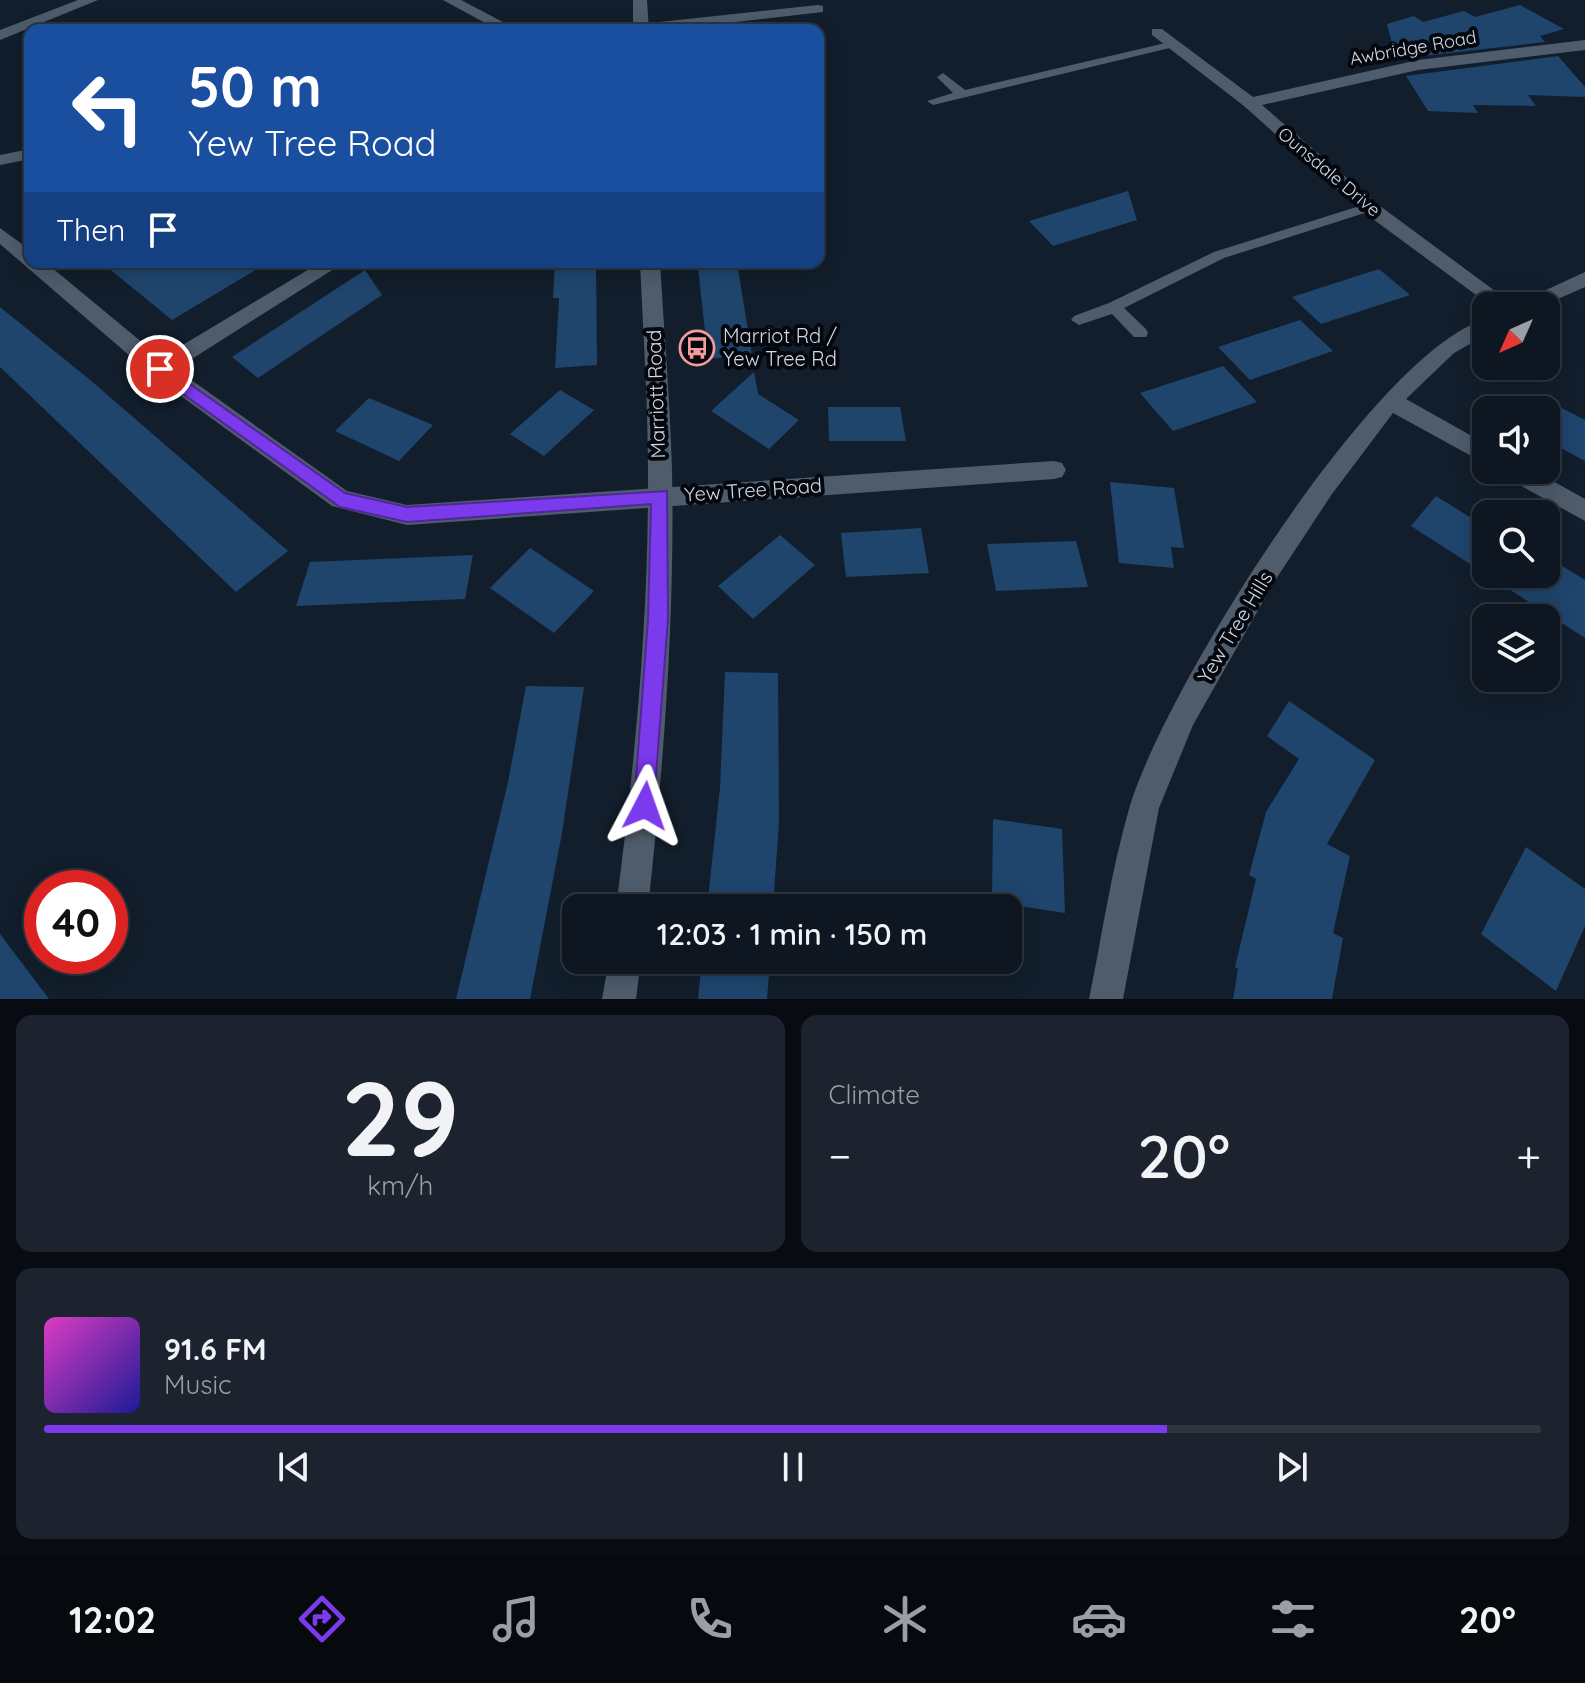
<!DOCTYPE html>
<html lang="en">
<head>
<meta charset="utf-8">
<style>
	body { margin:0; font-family:Quicksand,sans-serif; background:#1c232e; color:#f1f3f6; height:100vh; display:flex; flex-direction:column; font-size:30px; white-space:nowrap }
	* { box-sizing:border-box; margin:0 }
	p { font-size:26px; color:#9b9fa5 }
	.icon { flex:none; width:44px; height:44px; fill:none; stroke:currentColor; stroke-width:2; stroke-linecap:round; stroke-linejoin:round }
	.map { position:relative; height:999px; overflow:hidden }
	.panel { display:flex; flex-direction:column; gap:16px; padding:16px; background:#080c12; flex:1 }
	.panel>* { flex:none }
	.top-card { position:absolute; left:24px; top:24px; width:800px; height:244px; border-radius:16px; box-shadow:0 4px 20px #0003,0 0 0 2px #2e353f; background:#1a4fa0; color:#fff; overflow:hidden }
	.needle { width:52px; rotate:225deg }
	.tools { position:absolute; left:1472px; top:292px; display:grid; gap:16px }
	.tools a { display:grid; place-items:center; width:88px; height:88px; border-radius:16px; background:#0e1621; box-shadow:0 4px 20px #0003,0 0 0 2px #2e353f; font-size:40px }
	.speed { position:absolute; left:24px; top:870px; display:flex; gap:16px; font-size:40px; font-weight:700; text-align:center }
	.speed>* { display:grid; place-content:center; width:104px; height:104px; border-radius:50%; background:#0e1621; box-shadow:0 4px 20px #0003,0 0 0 2px #2e353f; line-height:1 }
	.speed .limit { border:12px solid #d22; background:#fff; color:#111 }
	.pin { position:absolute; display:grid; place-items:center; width:68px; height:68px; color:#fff; margin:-34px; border:4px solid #fff; border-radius:50%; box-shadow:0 2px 8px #0007 }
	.me { position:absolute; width:88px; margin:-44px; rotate:4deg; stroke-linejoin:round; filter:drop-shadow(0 0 6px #0008) }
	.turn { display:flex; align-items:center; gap:28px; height:168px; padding:0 32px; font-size:36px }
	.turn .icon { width:104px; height:104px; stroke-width:2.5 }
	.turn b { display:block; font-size:56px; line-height:68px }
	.then { display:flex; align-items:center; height:76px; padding:0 32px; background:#0003; gap:16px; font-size:30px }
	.big { font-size:60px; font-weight:600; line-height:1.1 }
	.panel .widget { flex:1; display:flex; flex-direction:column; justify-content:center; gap:12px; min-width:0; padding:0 28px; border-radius:16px; background:#1c232e }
	.panel .dial { align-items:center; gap:0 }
	.dial b { font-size:104px; line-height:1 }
	.song { display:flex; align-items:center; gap:24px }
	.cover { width:96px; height:96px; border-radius:12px; background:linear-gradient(135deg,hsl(310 70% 55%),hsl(240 70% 35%)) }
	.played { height:8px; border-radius:4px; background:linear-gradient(90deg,#7c3aed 75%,#2e353f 75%) }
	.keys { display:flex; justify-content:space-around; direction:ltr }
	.heat { display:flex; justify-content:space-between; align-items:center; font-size:44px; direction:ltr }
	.panel .tiles { flex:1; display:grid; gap:16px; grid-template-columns:1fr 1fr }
	.widget:last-child { grid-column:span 2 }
	.trip { position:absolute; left:562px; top:894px; width:460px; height:80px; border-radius:16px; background:#0e1621; box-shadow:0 4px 20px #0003,0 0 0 2px #2e353f; font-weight:600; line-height:80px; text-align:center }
	.tabs { display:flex; height:128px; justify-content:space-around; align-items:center; background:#06090d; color:#9b9fa5 }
	.tabs .icon { width:56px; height:56px }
	.tabs .active { color:#7c3aed }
	.tabs b { font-size:36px; color:#f1f3f6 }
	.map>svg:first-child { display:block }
	.building { fill:#1f456d }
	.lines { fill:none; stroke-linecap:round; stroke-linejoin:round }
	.lane { fill:#4e5c6c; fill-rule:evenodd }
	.street { fill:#4e5c6c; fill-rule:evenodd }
	.secondary { fill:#4e5c6c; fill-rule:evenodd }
	.route { fill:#7c3aed; stroke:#51269a; stroke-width:2 }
	.labels { text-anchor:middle; stroke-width:8; stroke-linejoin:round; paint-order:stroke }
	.far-street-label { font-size:18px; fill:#d1d9e3; stroke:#04080e }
	.poi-label { font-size:20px; fill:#d1d9e3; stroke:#04080e; text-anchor:start }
	.street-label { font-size:20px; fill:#d1d9e3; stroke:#04080e }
</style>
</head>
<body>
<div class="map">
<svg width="1585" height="999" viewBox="0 0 1585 999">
	<rect width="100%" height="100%" fill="#121e2c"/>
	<g class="building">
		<polygon points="1520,5 1564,29 1540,36 1545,42 1396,59 1387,24 1414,16 1423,22 1464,11 1475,17"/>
		<polygon points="1558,56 1585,87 1585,97 1528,95 1536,106 1473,105 1478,113 1428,111 1406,76"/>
		<polygon points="1128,191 1137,220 1053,246 1029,221"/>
		<polygon points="101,262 269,262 172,320"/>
		<polygon points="555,262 596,262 597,365 555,368 559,298 553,298"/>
		<polygon points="737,263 752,355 708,359 698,267"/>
		<polygon points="1379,269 1410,295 1321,324 1292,297"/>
		<polygon points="365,270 382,295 258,378 232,357"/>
		<polygon points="0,307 89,379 288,551 236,592 0,367"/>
		<polygon points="1300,320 1333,351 1250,380 1218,347"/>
		<polygon points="1223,366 1257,402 1173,431 1140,393"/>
		<polygon points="754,372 758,394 799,420 769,449 711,411"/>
		<polygon points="560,390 594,410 544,456 510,434"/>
		<polygon points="369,398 433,425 399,461 335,431"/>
		<polygon points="1546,400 1585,420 1585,461 1546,440"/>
		<polygon points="828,407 900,407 906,441 829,441"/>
		<polygon points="1110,482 1174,488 1184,548 1171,547 1174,568 1119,563"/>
		<polygon points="1436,496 1486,527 1486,574 1546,574 1546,556 1585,580 1585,638 1411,526"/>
		<polygon points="921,528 929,573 846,577 841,533"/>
		<polygon points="780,535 815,565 753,619 718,586"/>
		<polygon points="1076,541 1088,587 996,591 987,544"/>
		<polygon points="530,548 594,591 554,633 490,588"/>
		<polygon points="473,555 465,599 296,606 310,562"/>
		<polygon points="725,672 778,673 779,821 773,908 707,908 720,788"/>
		<polygon points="526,686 584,687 562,833 530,999 456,999 508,782"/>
		<polygon points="1289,701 1375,760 1327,844 1350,856 1333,933 1343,938 1332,999 1233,999 1238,969 1235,967 1256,879 1249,875 1266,812 1299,759 1267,736"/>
		<polygon points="993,819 1062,829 1065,913 992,902"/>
		<polygon points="1526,847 1585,889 1585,926 1556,991 1481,934"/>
		<polygon points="0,934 49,999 0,999"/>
		<polygon points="702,960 770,960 767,999 698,999"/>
	</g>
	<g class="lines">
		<g class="lane">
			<polygon points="1174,41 1180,44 1178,46 933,105 927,101 953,93 937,77 943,73 965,90"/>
			<polygon points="1369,203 1374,204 1374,210 1224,258 1124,308 1146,329 1148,333 1146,337 1134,337 1112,314 1079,325 1071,320 1074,316 1109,303 1214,252"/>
		</g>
		<g class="street">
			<polygon points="443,0 461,0 518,30 498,30"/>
			<polygon points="818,5 823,6 823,12 664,30 634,28 641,24"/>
			<polygon points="1152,29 1162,29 1253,97 1418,60 1585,40 1585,50 1418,70 1262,105 1376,203 1514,305 1585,272 1585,287 1542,306 1491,306 1362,211 1244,106 1152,35"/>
			<polygon points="30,149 30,159 0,165 0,155"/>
			<polygon points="0,228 30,250 30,262 45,262 161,358 321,262 345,262 176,369 347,491 407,505 1054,461 1062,463 1066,470 1062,477 1054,479 407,525 332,506 152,375 0,244"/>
			<path d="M1486,319v16l-32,18 -48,46 80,45v20l-93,-51 -61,81 -58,88 -81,143 -34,83 -36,191h-34c13,-63 22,-128 40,-190 32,-113 244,-457 357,-490z"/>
			<polygon points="1501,470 1533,470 1585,499 1585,521 1505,477"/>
		</g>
		<g class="secondary">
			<polygon points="78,0 98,0 0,40 0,30"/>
			<polygon points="633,0 647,0 649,30 633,30"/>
			<path d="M640,262h20c4,69 10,138 12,207 3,147 -8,293 -24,439h-32c19,-145 33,-292 32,-438 0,-70 -5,-139 -8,-208z"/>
			<polygon points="609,960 641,960 636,999 602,999"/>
		</g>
	</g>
	<polygon class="route" points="160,363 345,493 407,507 667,491 668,619 653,814 645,817 637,814 634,806 648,619 651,504 407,522 340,507 154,373 154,365"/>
	<defs>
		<g id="bus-ring" transform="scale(1.8)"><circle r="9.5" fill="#04080e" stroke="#f59b9f" stroke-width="1.5"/><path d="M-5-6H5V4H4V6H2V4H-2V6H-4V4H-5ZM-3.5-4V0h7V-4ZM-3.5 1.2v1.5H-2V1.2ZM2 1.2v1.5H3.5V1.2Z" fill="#f59b9f"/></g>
	</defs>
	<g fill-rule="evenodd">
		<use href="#bus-ring" x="697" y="348"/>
	</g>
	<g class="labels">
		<g class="far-street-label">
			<text transform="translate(1413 48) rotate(-10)" y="6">Awbridge Road</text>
			<text transform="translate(1329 172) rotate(40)" y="6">Ounsdale Drive</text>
		</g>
		<g class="poi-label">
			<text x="723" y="343">Marriot Rd /<tspan x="723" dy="23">Yew Tree Rd</tspan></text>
		</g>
		<g class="street-label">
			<text transform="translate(656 394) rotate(-92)" y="7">Marriott Road</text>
			<text transform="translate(753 490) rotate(-4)" y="7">Yew Tree Road</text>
			<text transform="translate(1235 627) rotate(-59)" y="7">Yew Tree Hills</text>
		</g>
	</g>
</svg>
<div class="tools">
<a><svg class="needle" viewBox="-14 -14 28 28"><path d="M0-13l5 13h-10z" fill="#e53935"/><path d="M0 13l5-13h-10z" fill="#9b9fa5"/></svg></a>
<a><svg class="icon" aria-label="sound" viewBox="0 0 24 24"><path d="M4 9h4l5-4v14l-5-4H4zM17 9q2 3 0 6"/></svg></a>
<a><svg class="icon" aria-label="search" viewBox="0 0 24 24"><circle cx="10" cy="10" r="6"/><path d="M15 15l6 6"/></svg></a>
<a><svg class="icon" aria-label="layers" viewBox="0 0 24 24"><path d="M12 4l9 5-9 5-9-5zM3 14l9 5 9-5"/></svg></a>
</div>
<div class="speed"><div class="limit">40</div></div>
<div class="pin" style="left:160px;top:369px;background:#d93025"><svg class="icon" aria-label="arrive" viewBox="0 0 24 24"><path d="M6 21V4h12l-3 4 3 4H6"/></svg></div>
<svg class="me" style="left:645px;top:806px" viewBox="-20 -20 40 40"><path d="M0-17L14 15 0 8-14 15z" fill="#7c3aed" stroke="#fff" stroke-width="4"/></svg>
<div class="trip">12:03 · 1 min · 150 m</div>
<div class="top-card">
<div class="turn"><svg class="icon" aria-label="left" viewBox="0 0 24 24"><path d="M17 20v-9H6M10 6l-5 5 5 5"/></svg><div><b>50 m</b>Yew Tree Road</div></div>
<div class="then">Then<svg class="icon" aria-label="arrive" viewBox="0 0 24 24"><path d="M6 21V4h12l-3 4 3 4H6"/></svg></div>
</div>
</div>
<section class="panel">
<div class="tiles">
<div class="widget dial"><b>29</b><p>km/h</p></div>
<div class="widget"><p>Climate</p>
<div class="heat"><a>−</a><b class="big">20°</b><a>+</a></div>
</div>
<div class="widget">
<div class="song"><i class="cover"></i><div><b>91.6 FM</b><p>Music</p></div></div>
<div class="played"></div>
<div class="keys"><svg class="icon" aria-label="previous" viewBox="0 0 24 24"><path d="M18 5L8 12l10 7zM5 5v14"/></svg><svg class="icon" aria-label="pause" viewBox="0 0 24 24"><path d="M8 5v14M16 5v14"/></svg><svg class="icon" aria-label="next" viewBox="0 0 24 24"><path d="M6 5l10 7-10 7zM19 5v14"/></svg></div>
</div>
</div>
</section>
<nav class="tabs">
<b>12:02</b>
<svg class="icon active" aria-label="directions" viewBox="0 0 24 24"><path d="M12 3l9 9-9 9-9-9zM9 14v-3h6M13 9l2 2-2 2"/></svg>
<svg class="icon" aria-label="music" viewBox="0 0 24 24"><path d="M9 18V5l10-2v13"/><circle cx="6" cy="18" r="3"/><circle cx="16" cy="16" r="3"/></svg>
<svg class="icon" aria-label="phone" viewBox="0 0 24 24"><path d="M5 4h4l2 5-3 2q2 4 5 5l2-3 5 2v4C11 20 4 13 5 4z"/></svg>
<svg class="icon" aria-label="climate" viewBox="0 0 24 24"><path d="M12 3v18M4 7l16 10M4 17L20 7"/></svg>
<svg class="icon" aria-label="car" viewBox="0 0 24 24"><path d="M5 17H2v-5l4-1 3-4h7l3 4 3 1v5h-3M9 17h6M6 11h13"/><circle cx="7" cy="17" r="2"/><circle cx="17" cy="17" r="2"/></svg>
<svg class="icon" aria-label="filters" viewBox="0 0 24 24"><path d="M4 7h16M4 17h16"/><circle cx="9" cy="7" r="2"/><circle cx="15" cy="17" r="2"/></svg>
<b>20°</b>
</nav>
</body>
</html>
